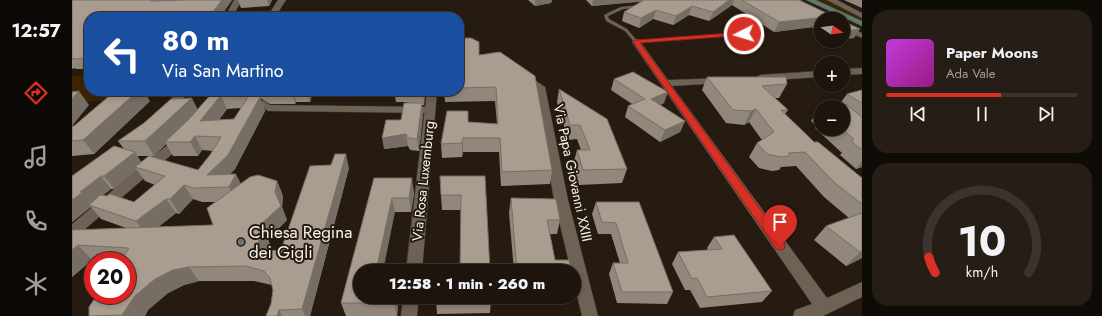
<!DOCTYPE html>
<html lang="it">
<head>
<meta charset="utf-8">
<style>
	body { margin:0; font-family:Jost,sans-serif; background:#251d16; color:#f1f3f6; height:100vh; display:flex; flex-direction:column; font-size:15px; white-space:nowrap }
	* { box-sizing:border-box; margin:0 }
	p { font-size:13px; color:#a09e9d }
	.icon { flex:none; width:22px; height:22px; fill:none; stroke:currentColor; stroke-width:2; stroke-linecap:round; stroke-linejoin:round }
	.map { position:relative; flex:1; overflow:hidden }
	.side { display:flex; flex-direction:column; gap:10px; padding:10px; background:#0f0b07; width:240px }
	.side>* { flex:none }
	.guide { position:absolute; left:12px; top:12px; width:380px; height:84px; border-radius:16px; box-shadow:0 2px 6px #0003,0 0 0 1px #3a332e; background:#1a4fa0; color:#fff; overflow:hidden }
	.needle { width:26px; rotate:103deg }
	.fabs { position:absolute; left:742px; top:12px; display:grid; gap:8px }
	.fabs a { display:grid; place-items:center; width:36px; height:36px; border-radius:50%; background:#1c140d; box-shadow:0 2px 6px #0003,0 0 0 1px #3a332e; font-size:20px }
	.speed { position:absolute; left:12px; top:252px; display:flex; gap:8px; font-size:20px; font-weight:700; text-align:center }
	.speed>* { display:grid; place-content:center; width:52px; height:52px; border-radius:50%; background:#1c140d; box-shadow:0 2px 6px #0003,0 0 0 1px #3a332e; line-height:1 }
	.speed .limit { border:6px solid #d22; background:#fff; color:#111 }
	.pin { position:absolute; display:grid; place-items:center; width:34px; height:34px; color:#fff; margin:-41px -17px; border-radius:50% 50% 50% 0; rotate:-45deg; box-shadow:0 0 4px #0007 }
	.pin .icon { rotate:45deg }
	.me { position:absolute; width:44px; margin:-22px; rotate:265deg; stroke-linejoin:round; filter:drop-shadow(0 0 3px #0008) }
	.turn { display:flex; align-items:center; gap:14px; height:84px; padding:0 12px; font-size:18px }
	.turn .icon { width:52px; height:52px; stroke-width:2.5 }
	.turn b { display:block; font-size:28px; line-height:34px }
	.side .tile { flex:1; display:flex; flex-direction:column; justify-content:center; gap:6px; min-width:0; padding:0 14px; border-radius:16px; background:#251d16 }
	.side .dial { align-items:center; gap:0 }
	.dial svg { height:104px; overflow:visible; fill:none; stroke:#3a332e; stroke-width:7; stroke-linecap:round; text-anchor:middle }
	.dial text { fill:#f1f3f6; stroke:none }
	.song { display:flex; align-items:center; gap:12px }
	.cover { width:48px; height:48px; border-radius:6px; background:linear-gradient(135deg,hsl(290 70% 55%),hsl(310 70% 35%)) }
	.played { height:4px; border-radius:2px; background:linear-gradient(90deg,#d93025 60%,#3a332e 60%) }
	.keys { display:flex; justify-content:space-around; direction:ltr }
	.trip { position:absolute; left:281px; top:264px; width:228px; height:40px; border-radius:20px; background:#1c140d; box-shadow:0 2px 6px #0003,0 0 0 1px #3a332e; font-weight:800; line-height:40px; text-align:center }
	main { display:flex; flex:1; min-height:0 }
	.tabs { display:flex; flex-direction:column; width:72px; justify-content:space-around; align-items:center; background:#0b0805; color:#a09e9d }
	.tabs .icon { width:28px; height:28px }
	.tabs .on { color:#d93025 }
	.tabs b { font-size:18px; color:#f1f3f6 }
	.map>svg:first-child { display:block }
	.green { fill:#3e2400 }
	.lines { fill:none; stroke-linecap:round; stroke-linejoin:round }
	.service-casing { stroke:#3d3530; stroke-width:1 }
	.pedestrian-casing { stroke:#3d3530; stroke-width:1 }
	.minor-casing { stroke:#3d3530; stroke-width:1 }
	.secondary-casing { stroke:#3d3530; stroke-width:1 }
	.service { fill:#6e6255; fill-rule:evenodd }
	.pedestrian { fill:#6e6255; fill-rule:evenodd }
	.minor { fill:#6e6255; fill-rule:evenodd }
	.secondary { fill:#5e7b6a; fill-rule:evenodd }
	.wall { fill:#91877b; fill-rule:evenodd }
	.shaded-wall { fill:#766e64 }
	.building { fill:#a99d8f; stroke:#766e64; fill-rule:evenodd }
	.route { fill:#d93025; stroke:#8d1f18 }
	.worship-dot { fill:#6b7280; stroke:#251b11; stroke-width:1.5 }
	.labels { text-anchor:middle; stroke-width:4; stroke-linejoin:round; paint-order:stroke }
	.street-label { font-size:14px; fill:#f9f2eb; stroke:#251b11 }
	.near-poi-label { font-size:17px; fill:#f9f2eb; stroke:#251b11; text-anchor:start }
</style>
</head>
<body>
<main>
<nav class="tabs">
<b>12:57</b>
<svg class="icon on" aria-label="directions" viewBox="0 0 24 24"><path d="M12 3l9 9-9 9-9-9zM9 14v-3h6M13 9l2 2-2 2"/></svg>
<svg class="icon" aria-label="music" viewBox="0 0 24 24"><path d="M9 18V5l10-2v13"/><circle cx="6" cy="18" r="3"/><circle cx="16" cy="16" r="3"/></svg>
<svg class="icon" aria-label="phone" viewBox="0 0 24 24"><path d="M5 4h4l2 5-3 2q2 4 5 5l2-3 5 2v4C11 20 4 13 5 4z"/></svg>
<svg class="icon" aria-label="climate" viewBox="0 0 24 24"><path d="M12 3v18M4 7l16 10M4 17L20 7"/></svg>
</nav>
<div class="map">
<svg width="790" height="316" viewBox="0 0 790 316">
	<rect width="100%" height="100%" fill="#251b11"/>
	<g class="green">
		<polygon points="745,0 755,0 790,18 790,21"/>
		<polygon points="17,74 17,91 93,91 89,95 0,103 0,76"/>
	</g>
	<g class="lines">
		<g class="service-casing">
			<polygon id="service" points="568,5 570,6 569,7 551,9 536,16 537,19 555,29 565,41 668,33 658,24 658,22 659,22 674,34 672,35 563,43 553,31 534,21 532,15 549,7"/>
		</g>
		<g class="pedestrian-casing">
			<polygon id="pedestrian" points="178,99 192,101 198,105 358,107 362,110 358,113 196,111 187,105 175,104 174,102 175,100"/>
		</g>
		<g class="minor-casing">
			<g id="minor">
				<polygon points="162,0 170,0 163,12 199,11 206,0 214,0 203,17 195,17 196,16 153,17"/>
				<polygon points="755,0 765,0 790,13 790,18"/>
				<polygon points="771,25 790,33 790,38 771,30"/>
				<polygon points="564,39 567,40 596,80 653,78 655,80 650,83 600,86 755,298 790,282 790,297 751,316 721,316 723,310 740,304 560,42"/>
				<polygon points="790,68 790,74 771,75 771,69"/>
				<polygon points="749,71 749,77 688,81 683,78 688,75"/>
				<polygon points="452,73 473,87 496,200 526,316 510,316 502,284 502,271 499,271 482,200 463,88 449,78 447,76 449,74"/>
				<polygon points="107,91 118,91 98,112 90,112 89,110 90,108"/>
				<polygon points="355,91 365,91 350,271 334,271"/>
				<polygon points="109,136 113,137 115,140 113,143 5,236 0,238 0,224 105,137"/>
				<polygon points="331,297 347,297 345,316 329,316"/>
			</g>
		</g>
		<g class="secondary-casing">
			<polygon id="secondary" points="734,0 744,0 790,21 790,26"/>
		</g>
		<use href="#service" class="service"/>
		<use href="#pedestrian" class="pedestrian"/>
		<use href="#minor" class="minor"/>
		<use href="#secondary" class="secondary"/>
	</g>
	<g class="wall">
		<polygon points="0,0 90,0 91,1 113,0 160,0 148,17 17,17 17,69 4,69 3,68 0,69"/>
		<polygon points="166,0 200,0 197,6 169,8"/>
		<polygon points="456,0 480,0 479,3 463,6"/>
		<polygon points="514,0 727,0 749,19 749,33 740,28 741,27 702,32 660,5 637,21 617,15 601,25 581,19 567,28 550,21 552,12 570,1 520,6"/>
		<polygon points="772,0 790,0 790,8"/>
		<polygon points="387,38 407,55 480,170 478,184 429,186 427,152 391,152 390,157 370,158 369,144 396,122 425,124 423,101 373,102 372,91 387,91"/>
		<polygon points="635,77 715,84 707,98 703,98 716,110 713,114 742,142 790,178 790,258 774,266 742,240 754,226 777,218 752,197 724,166 709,167 707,170 700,171 687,168 677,157 685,143 690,140 677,122 672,125 654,123 630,90"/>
		<polygon points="542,79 592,103 588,105 613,121 608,132 588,142 553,117 556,106 560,104 539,90"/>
		<polygon points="487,89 555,169 550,183 507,185 501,165 505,150 509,150 505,139 496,140 485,102"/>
		<path d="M790,90v77l-6,2 -16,-14 2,-2 -27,-25 2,-2 -6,-5 10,-14 19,-2h-1l8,-11zM749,107h22v22h-22z"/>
		<path d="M142,91h99l-3,11h-14l-1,2h-25l-10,-6 5,13 -30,58 -5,5 10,10 37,-3 6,15 -1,11 5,13 -19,19 3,9 -2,2h12l68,-82 -39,148h-44l5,-12 2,-14 -1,-5 -18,-4h-55l-15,4 -16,8 -20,17 -3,6h-56l38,-55 -35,-1 -20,17v-47l54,-2 -25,-9 -10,-12 -19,15v-46l52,-27 -6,-8 80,-32zM169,108l-7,11 -15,1 8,-11zM94,144l7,12h25l4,-6 11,1 -3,4 -12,15 -48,-14h4zM65,156h12l-8,6zM65,170l8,11 10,4 -21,17 -31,-7 8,-6h3zM121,199l9,3h14l-3,23 -55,2 18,-14 3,1z"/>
		<polygon points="322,91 353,91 352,105 350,105 351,114 347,151 338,150 336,146 312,149 329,120 335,103 335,102 324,102"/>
		<polygon points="78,101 22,154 0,156 0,126 2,126"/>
		<polygon points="413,176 389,210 370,210 369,195"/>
		<polygon points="302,178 342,193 339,212 323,212 288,297 327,297 325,316 274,316 269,303"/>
		<polygon points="439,198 488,220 485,234 478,234 483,260 499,271 442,271 437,213"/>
		<polygon points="524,202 567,202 601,292 595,304 545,303 537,274 541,263 548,263 539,234 526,234 520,214"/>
		<polygon points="642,237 700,291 690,302 628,308 618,290 613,290 600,264 606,252 636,250 635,248"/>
		<polygon points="444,297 499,297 498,301 445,303"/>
		<polygon points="364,300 419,300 418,313 365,314"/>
	</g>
	<g class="shaded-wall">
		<polygon points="81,0 90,0 92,3 79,1"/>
		<polygon points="150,0 160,0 148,17 137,17"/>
		<polygon points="195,0 200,0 197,6"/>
		<polygon points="463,0 480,0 479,3 463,6"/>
		<polygon points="521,0 579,0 579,1 520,6"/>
		<polygon points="657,0 662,0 660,5 637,21 641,12"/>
		<polygon points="620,6 617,15 601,25 604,16"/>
		<polygon points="584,10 581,19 567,28 569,18"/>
		<polygon points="746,18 741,27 702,32 707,22"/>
		<polygon points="788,29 782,38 771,40 771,31"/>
		<polygon points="7,91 17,105 0,126 0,99"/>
		<polygon points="66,91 72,91 78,101 22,154 11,140"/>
		<polygon points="220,91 221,91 224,102 223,104 220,92"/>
		<polygon points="234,91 241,91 238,102"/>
		<polygon points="351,91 353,91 352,105 351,93"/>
		<polygon points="596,92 592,103 575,111 579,99"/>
		<polygon points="149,95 155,109 135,135 128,121"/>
		<polygon points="188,97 193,111 163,169 145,187 135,175"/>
		<polygon points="120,98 127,112 93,142 94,144 82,156 73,141"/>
		<polygon points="350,103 351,114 347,151 345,139"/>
		<polygon points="684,109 677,122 672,125 679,111"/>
		<polygon points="613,121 608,132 588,142 593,130"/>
		<polygon points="334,134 336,146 312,149 310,138"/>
		<polygon points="123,136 130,150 126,156 118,142"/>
		<polygon points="391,138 391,152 390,157 390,143"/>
		<polygon points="63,152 71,165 63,167 65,170 42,189 32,176"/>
		<polygon points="274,154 277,168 238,316 233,316 230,309"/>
		<polygon points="790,161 790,167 784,169"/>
		<polygon points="164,174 171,188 164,201 157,187"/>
		<polygon points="29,176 39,189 21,204 17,205 19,207 0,222 0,200 8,192"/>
		<polygon points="340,178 342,193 339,212 337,198"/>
		<polygon points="205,181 211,196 210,207 215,220 196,239 199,248 187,266 179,252 188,225 203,192"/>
		<polygon points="112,185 121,199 107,214 98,199"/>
		<polygon points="320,198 323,212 311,271 304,271"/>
		<polygon points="94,199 104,213 75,236 64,221"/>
		<polygon points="6,245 20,260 0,277 0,250"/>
		<polygon points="790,251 790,258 774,266 788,252"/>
		<polygon points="117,267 127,281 112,285 96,293 76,310 73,316 51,316 50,315 63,296 83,279 101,270"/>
		<polygon points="323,297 327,297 325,316 322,303"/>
		<polygon points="207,310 210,316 205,316"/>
	</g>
	<g class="building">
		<polygon points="0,0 81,0 79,1 113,0 150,0 137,17 17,17 17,58 0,59"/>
		<polygon points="572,0 657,0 641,12 620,6 604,16 584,10 569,18 552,12"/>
		<polygon points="670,0 727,0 767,19 749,19 749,21 745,19 746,18 707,22"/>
		<polygon points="771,21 788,29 771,31"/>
		<polygon points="387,38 399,38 407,42 407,55 428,52 463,76 480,170 430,172 428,138 391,138 390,143 369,144 375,111 396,111 396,122 426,124 424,87 387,88"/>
		<polygon points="561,72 596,92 579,99 613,121 593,130 556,106 573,99 542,79"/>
		<polygon points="635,77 714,77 715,84 690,86 716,110 709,110 742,142 746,142 790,178 790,204 763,183 733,152 717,153 717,156 709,157 695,154 685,143 702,132 684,109 679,111 661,110"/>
		<polygon points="487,89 535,119 555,169 511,170 505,150 518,150 508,125 498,125"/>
		<polygon points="790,90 790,103 775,94"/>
		<polygon points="7,91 0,99 0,92"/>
		<polygon points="43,91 66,91 11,140 0,141 0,126 2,126"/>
		<path d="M142,91h16l23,2 7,4 -32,58 -21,20 29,-1 -7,13 -35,1 -10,-3 -14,14h-4l-30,22 -47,-16 11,-10 7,1 3,-2 24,8 31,-26 -30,-9 14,-11 49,14 12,-15 11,-18 -26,-1 -5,6h-25l24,-23zM178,94l-16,25 -34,2 21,-26z"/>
		<polygon points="193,91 220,91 220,92"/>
		<polygon points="335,91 351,91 351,93 334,93"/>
		<polygon points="120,98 73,141 46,141 72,123 99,99"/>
		<polygon points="332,103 350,103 345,139 337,138 334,134 310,138 314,120 329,120"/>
		<polygon points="775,105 790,117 790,150 779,141 782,139 770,129 771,129 771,107 749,107"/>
		<polygon points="42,146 63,152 32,176 29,176 8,192 11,192 0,200 0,176"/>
		<polygon points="263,154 274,154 230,309 207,310 205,316 194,316 199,304 201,290 198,278 192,271 174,266 117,267 101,270 83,279 63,296 50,315 17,316 17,307 25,295 55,295 55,261 49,261 57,248 6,245 0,250 0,230 141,225 135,208 178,177 186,175 205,181 203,192 209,206 188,225 192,234 179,252 209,250 238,166 259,165"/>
		<polygon points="368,176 413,176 418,271 388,271 389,195 369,195"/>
		<polygon points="302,178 340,178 337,198 320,198 304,271 288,271 288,297 323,297 322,303 269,303"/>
		<polygon points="439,198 484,199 488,220 475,220 483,260 497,260 499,271 445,271"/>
		<polygon points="524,202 567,202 601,292 550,292 541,263 556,263 544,223 530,222"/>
		<polygon points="790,213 790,251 788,252 754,226"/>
		<polygon points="662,235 700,291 635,297 625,278 620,279 606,252 650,249 642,237"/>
		<rect x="364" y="297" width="55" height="3"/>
	</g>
	<polygon class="route" points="672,32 674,32 674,35 568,43 712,242 713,246 712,249 708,250 704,249 561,42 564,40"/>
	<circle class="worship-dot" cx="169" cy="242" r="4"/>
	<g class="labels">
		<g class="street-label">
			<text transform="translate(501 173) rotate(78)" y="5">Via Papa Giovanni XXIII</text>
			<text transform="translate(351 181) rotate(-84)" y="5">Via Rosa Luxemburg</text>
		</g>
		<g class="near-poi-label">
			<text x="177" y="238">Chiesa Regina<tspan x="177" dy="20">dei Gigli</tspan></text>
		</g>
	</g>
</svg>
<div class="fabs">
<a><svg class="needle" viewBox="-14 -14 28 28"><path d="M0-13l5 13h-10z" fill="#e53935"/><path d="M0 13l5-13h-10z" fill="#a09e9d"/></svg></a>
<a>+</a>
<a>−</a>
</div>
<div class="speed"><div class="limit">20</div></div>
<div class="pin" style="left:708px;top:246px;background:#d93025"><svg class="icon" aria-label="arrive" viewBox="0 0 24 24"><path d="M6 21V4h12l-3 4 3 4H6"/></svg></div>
<svg class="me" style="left:672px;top:34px" viewBox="-20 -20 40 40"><circle r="17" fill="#d93025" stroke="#fff" stroke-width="3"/><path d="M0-11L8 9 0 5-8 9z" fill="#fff"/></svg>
<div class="trip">12:58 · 1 min · 260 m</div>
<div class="guide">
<div class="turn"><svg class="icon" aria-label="left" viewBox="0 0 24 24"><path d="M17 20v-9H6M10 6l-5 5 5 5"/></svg><div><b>80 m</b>Via San Martino</div></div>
</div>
</div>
<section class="side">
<div class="tile">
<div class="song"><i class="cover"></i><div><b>Paper Moons</b><p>Ada Vale</p></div></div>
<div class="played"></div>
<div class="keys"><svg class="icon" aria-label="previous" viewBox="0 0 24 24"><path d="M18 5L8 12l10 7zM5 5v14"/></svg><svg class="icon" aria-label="pause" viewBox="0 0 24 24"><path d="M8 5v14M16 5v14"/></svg><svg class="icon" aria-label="next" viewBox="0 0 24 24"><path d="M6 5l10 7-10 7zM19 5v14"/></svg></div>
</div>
<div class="tile dial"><svg viewBox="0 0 100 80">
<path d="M14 69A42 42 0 1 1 86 69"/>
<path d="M14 69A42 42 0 0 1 9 57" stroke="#d93025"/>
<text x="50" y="56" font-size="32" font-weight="700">10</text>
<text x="50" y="72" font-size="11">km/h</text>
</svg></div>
</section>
</main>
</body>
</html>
